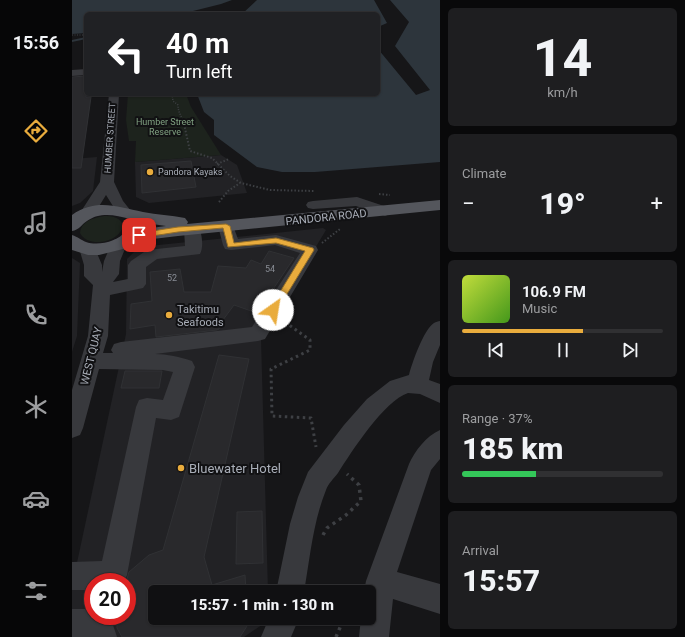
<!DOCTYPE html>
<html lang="en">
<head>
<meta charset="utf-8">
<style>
	body { margin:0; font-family:Roboto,sans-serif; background:#1e1e20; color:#f1f3f6; height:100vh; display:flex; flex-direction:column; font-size:15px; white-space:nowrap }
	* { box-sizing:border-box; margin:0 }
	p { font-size:13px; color:#9c9d9f }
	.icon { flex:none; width:22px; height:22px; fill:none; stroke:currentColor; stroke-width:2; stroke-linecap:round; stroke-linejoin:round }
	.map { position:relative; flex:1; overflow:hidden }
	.panel { display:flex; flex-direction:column; gap:8px; padding:8px; background:#09090a; width:245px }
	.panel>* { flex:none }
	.top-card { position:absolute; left:12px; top:12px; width:296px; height:84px; border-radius:6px; box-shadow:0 1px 3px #0004,0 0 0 1px #303032; background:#202124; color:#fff; overflow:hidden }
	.speed { position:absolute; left:12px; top:573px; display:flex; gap:8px; font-size:20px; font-weight:700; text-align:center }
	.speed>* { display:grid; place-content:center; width:52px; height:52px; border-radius:50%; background:#101012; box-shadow:0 1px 3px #0004,0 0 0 1px #303032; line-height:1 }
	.speed .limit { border:6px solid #d22; background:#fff; color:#111 }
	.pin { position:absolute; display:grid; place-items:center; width:34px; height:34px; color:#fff; margin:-17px; border-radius:8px; box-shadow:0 2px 6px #0006 }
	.me { position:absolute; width:44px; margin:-22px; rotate:32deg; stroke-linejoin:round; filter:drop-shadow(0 0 3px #0008) }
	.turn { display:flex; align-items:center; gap:14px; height:84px; padding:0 16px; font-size:18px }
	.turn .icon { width:52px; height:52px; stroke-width:2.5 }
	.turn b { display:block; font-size:28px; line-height:34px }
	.big { font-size:30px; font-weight:800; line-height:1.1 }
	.panel .card { flex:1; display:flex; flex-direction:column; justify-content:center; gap:6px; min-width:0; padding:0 14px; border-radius:6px; background:#1e1e20 }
	.panel .dial { align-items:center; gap:0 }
	.dial b { font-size:52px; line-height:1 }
	.song { display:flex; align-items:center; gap:12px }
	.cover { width:48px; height:48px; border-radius:6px; background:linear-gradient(135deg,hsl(70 70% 55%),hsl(100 70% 35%)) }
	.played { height:4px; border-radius:2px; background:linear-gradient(90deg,#e9ac3d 60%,#303032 60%) }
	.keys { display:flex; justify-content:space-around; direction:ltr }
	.heat { display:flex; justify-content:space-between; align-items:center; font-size:22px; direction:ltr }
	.charge { height:6px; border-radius:3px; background:linear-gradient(90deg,#34c759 37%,#303032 0) }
	.trip { position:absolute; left:76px; top:585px; width:228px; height:40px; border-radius:6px; background:#101012; box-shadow:0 1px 3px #0004,0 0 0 1px #303032; font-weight:800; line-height:40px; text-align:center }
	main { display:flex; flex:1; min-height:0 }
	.dock { display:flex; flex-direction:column; width:72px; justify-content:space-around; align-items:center; background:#060607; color:#9c9d9f }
	.dock .icon { width:28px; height:28px }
	.dock .on { color:#e9ac3d }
	.dock b { font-size:18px; color:#f1f3f6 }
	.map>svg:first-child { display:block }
	.built { fill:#222225; fill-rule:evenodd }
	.green { fill:#1d231d }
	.water { fill:#2d353c }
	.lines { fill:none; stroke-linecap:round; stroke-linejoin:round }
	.stream { fill:#2d353c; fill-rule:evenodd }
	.building { fill:#29292c; stroke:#303134 }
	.path-far4 { stroke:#3e4044; stroke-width:1; stroke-dasharray:1 1.5; stroke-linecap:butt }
	.path-far3 { stroke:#3e4044; stroke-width:1.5; stroke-dasharray:1 1.5; stroke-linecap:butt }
	.path-far2 { stroke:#3e4044; stroke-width:2; stroke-dasharray:1.5 2; stroke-linecap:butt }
	.path-far1 { stroke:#3e4044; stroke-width:3; stroke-dasharray:2.5 3.5; stroke-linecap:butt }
	.path { stroke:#3e4044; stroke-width:3.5; stroke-dasharray:3 4.5; stroke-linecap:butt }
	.minor { fill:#38393d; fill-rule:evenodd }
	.major { fill:#54565c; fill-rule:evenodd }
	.route { fill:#e9ac3d; stroke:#977028 }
	.poi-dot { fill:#e9ac3d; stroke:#111113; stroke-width:1.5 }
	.labels { text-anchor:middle; stroke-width:4; stroke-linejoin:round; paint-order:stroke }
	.far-park-label { font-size:9px; fill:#81a282; stroke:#111113 }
	.far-street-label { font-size:9px; fill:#a9aeb8; stroke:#111113 }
	.far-poi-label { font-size:9px; fill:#a9aeb8; stroke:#111113; text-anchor:start }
	.number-label { font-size:9px; fill:#888c94 }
	.street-label { font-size:11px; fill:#a9aeb8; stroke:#111113 }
	.poi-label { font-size:11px; fill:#a9aeb8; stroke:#111113; text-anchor:start }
	.near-poi-label { font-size:13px; fill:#a9aeb8; stroke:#111113; text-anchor:start }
</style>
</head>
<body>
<main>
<nav class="dock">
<b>15:56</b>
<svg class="icon on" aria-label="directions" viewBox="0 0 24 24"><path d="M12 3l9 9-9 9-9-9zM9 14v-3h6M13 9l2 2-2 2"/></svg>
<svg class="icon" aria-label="music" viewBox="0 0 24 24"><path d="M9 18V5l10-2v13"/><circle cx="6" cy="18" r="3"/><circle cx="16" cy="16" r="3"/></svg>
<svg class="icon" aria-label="phone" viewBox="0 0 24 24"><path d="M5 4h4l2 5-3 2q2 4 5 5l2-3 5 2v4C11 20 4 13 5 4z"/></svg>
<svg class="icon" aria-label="climate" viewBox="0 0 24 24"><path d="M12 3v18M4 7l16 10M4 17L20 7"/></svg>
<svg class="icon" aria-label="car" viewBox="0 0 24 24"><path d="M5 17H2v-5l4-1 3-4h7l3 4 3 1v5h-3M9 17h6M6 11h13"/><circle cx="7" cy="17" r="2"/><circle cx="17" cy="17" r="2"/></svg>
<svg class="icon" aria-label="filters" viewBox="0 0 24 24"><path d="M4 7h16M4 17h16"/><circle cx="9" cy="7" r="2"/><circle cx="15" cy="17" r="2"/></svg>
</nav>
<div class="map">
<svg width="368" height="637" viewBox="0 0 368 637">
	<rect width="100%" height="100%" fill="#161618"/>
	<g class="built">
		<polygon points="149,155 165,165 175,193 77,203 64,197 63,162"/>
		<polygon points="25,157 21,191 8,203 0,206 0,159"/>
		<path d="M251,228l3,2 -65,108 7,254h-113v26h114v2l-25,17h-172v-51l54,-252 1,-75 12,-12zM21,582h34v34h-34z"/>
		<polygon points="0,258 8,263 5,336 0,352"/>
	</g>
	<g class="green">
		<polygon points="56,94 114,94 119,107 149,155 63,162 64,141 57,141 54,120"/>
		<path d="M32,216c8,0 17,1 19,10 -3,16 -35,23 -43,7 1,-12 14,-15 24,-17z"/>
	</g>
	<g class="water">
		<polygon points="0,0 160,0 149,4 109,14 14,14 14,33 0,34"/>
		<polygon points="185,0 302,0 315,23 306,27 306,14 170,14"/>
		<polygon points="318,0 368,0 368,162 243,172 210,172 185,167 142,135 142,120 132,112 125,94 306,94 306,49 344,95 358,90 323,46 337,22"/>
	</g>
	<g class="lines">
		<polygon class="stream" points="14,37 14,39 0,42 0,40"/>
	</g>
	<g class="building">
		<polygon points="14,76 14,97 19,97 9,168 0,168 0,77"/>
		<polygon points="119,161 124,187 70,193 69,165"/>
		<polygon points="197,251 222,258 185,313 162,305 148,324 147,329 145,330 84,337 83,325 58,329 59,304 80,301 78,272 108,269 112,292 139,292 146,266 174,268 179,260 189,264"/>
		<polygon points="147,355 177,359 132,557 140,585 173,575 174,592 83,592 83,618 175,618 175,626 168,637 50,637 45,628 45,616 55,616 55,579 57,572 77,555 91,550"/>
		<polygon points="53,371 90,371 87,388 49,388"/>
		<polygon points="190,511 191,563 164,564 165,512"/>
	</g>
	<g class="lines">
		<polyline class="path-far4" points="0,35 14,35"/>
		<path class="path-far3" d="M100,94l1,7 5,4c0,9 5,12 6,20"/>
		<g class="path-far2">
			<polyline points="112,124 118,151 140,158 158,176 169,183 198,190 242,191"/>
			<polyline points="145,164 157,159"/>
			<polyline points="307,194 318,195"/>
			<polyline points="147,202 156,191 168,183"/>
			<polyline points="250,243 268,229"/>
			<polyline points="213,322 214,323"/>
		</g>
		<polyline class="path-far1" points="213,322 238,340 238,350 199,369 200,416 239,418 244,447"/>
		<g class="path">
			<polyline points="251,535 255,528 274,515 289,501 287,485 275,474"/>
			<polyline points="264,637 272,618"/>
		</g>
		<g class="minor">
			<polygon points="14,69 14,75 0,76 0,70"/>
			<polygon points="37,94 47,94 42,182 51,201 59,211 56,214 51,216 46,214 34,195 21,216 16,218 11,216 8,213 28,182"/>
			<polygon points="285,197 318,208 321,211 318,214 313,216 308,214 284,206 241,209 236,208 234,205 236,202 241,201"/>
			<path d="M154,221l6,2 6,16 38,-4 40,11 2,4 -53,89 -7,2 -103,13c12,0 25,3 37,7l3,6 -16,50 -8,3 -15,-2 -29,157 -3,7h-31v8h-21v-28l30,-1 34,-154 3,-7 8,-2 16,2 10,-28 -10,-2 -64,-1 -16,59 -3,7 -8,3v-48l16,-54 5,-51 -9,-9v-11l-5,-17 2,-4 6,-1 6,1 9,21v7l2,-11 9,-21 6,-1 6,1 2,4 -7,17 -1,13 -6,8 15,-3v-14l3,-4 16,-11 38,-4 -1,-17 2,-3 6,-2 6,2c4,6 6,21 2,28l-43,5 -11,8v17l-3,4 -33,7 -2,41 -5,17h10l-2,-3 3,-6 7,-2 131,-15 48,-74 -25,-8 -44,5 -6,-1 -2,-4 -5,-19 2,-3z"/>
			<path d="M368,321v24l-7,17 -4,18 11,4v19l-20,-9 -12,-1c-24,8 -56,58 -70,80 -4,5 -10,11 -12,17 -13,32 -16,68 -22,102h-28l14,-68 8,-27 10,-25 36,-47 23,-26 23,-18 19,-6c3,-12 15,-46 25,-52 2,-1 4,-2 6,-2z"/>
			<path d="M368,430v29l-9,11 -34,102 43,12v30l-47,-15 -4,38h-30l2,-19h8v-26h-5l2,-11 43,-117c6,-13 17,-28 31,-34z"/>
			<polygon points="0,609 21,609 21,616 38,616 45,637 0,637"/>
			<polygon points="197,618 227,618 219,637 189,637"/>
		</g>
		<path class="major" d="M368,200v10l-262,26 -42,5 -9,7 -28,7h-11l-16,-5v-15c6,2 9,5 14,7 11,4 33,0 39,-11 2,-4 2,-8 5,-12 -15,-4 -30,-7 -43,2 -6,4 -8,9 -15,10v-16c24,-17 46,-8 71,-3 14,3 28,3 42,6l3,4 -1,2zM73,223l21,3 -22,3z"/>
	</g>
	<polygon class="route" points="154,224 158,226 162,243 204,238 241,248 242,250 204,312 201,313 197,310 233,251 204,243 156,247 151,228 106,232 67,238 63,235 67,233 106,227"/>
	<g class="poi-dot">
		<circle cx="78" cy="172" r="4"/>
		<circle cx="97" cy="315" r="4"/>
		<circle cx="109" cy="468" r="4"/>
	</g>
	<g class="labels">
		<g class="far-park-label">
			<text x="93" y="125">Humber Street<tspan x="93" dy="10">Reserve</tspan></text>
		</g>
		<g class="far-street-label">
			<text transform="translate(38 138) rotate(-86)" y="3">HUMBER STREET</text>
		</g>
		<g class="far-poi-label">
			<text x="86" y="175">Pandora Kayaks</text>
		</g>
		<g class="number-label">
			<text x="198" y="272">54</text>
			<text x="100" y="281">52</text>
		</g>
		<g class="street-label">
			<text transform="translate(254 217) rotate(-6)" y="4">PANDORA ROAD</text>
			<text transform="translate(19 356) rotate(-76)" y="4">WEST QUAY</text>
		</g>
		<g class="poi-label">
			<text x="105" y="313">Takitimu<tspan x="105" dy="13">Seafoods</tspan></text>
		</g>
		<g class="near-poi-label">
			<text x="117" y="473">Bluewater Hotel</text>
		</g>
	</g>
</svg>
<div class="speed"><div class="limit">20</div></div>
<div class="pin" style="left:67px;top:235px;background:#d93025"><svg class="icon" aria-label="arrive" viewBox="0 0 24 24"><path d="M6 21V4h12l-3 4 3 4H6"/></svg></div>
<svg class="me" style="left:201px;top:310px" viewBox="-20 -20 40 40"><circle r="19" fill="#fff"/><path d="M0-13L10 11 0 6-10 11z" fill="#e9ac3d"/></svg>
<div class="trip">15:57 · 1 min · 130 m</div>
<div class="top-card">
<div class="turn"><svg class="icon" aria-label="left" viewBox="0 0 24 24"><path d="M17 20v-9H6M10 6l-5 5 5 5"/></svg><div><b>40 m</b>Turn left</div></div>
</div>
</div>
<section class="panel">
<div class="card dial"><b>14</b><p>km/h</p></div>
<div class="card"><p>Climate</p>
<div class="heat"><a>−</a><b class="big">19°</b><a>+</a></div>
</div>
<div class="card">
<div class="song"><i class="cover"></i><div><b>106.9 FM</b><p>Music</p></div></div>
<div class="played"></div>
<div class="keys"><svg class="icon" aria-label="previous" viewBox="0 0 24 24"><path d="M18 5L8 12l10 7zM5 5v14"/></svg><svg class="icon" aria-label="pause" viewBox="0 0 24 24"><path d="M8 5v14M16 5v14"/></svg><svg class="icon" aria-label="next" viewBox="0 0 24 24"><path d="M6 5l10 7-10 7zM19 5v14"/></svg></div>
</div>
<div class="card"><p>Range · 37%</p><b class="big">185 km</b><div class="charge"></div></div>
<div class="card"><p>Arrival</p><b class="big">15:57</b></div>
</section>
</main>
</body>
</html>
